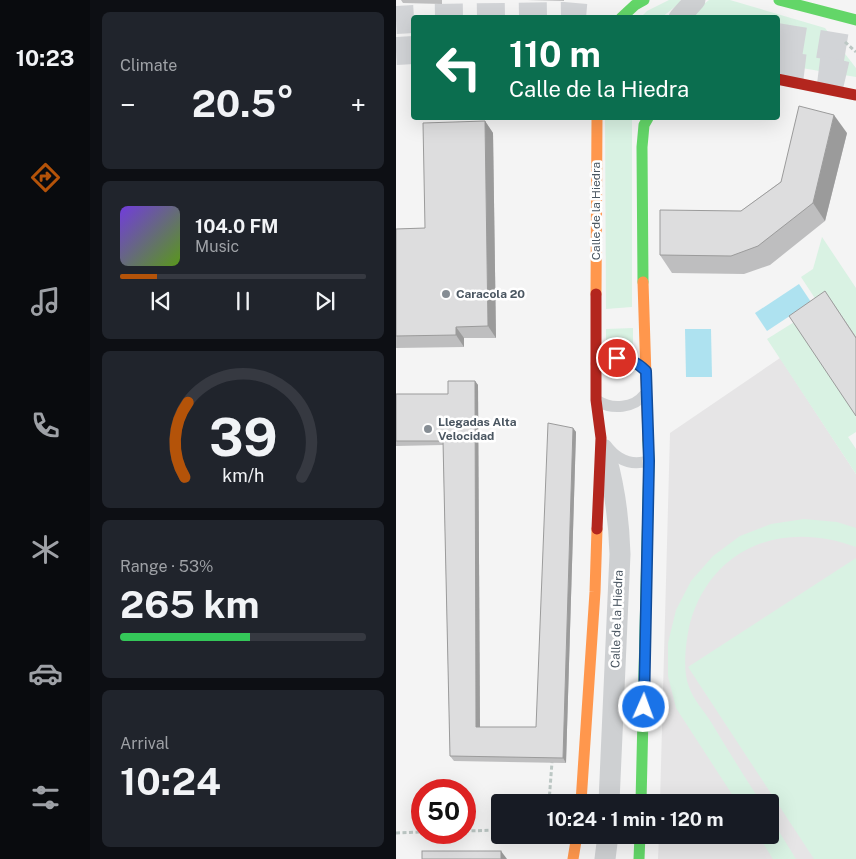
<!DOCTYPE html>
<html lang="en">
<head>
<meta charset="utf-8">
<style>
	body { margin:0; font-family:"Public Sans",sans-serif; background:#20242c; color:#f1f3f6; height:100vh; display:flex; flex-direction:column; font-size:19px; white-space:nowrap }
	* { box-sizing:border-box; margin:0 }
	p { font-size:16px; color:#9ea1a6 }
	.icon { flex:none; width:28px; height:28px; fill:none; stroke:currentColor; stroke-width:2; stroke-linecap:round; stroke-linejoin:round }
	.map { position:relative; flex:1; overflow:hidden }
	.drawer { display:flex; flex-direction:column; gap:12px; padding:12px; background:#0d0f14; width:306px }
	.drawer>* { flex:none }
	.hud { position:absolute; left:15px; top:15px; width:369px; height:105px; border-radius:5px; box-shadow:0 5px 20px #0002; background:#0b6e4f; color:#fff; overflow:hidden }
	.speed { position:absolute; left:15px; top:779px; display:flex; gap:10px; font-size:25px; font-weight:700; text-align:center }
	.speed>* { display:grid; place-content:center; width:65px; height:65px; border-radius:50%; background:#171b24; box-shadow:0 5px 20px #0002; line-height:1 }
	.speed .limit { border:8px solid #d22; background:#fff; color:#111 }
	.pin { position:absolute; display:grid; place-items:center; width:42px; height:42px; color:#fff; margin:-21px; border:2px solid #fff; border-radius:50%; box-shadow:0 1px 5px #0007 }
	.me { position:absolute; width:55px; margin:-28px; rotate:2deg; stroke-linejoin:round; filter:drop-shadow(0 0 4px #0008) }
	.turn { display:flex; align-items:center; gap:18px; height:105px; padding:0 15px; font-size:22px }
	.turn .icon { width:65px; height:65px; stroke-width:2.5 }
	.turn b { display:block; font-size:35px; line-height:42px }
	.big { font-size:38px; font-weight:700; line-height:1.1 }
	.drawer .tile { flex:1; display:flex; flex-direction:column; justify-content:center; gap:8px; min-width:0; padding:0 18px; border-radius:8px; background:#20242c }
	.drawer .dial { align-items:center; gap:0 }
	.dial svg { height:130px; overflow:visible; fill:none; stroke:#363941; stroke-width:7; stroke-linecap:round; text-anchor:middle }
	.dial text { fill:#f1f3f6; stroke:none }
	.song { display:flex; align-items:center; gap:15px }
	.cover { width:60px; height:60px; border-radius:8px; background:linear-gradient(135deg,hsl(260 70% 55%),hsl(90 70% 35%)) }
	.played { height:5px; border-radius:2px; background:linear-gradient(90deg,#b45309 15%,#363941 15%) }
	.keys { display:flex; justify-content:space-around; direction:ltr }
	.heat { display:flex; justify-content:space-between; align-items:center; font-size:28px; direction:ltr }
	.charge { height:8px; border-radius:4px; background:linear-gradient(90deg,#34c759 53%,#363941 0) }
	.trip { position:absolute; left:95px; top:794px; width:288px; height:50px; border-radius:5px; background:#171b24; box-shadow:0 5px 20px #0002; font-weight:700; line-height:50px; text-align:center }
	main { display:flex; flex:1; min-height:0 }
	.menu { display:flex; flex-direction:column; width:90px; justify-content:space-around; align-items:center; background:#090b0e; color:#9ea1a6 }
	.menu .icon { width:35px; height:35px }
	.menu .on { color:#b45309 }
	.menu b { font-size:22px; color:#f1f3f6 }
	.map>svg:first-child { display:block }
	.education { fill:#e6e5e6 }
	.green { fill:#d9f2e3 }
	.water { fill:#aee2f0 }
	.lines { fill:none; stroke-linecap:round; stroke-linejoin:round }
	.primary-tunnel { stroke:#d2d4d7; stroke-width:28; stroke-dasharray:28 14; stroke-linecap:butt }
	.path { stroke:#bcc7c4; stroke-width:3; stroke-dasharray:4 2.5; stroke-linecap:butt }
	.lane { stroke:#ced0d2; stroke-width:11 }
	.street { stroke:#ced0d2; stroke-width:21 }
	.fast { stroke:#63d668; stroke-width:11 }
	.slow { stroke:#ff974d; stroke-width:11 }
	.jam { stroke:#b3261e; stroke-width:11 }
	.wall { fill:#bebebf }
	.shaded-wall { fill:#9b9b9b }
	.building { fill:#ddddde; stroke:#9b9b9b }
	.route-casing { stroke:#114b97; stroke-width:12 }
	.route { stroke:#1a73e8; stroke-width:9 }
	.poi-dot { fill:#868d94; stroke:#fff; stroke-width:2 }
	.labels { text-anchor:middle; stroke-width:5; stroke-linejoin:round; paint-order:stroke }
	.street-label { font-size:12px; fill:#4a5661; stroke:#fff }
	.poi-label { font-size:12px; font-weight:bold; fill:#4a5661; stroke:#fff; text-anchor:start }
</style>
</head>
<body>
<main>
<nav class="menu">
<b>10:23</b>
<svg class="icon on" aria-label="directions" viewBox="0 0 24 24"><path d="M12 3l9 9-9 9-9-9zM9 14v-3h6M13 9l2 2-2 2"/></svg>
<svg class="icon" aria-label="music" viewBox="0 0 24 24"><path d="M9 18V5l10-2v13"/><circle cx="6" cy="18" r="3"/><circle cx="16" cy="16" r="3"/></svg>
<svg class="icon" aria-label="phone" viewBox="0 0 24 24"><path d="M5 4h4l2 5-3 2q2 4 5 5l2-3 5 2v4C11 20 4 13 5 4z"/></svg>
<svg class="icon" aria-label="climate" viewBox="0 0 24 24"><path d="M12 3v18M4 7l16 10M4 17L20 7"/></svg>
<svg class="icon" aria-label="car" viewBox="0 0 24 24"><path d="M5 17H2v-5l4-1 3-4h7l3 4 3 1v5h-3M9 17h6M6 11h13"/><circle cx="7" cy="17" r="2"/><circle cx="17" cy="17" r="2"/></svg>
<svg class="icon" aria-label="filters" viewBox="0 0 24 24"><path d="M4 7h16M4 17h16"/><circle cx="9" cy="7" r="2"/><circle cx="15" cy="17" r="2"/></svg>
</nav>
<section class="drawer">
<div class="tile"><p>Climate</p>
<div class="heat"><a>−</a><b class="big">20.5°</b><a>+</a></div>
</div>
<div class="tile">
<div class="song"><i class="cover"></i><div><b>104.0 FM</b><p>Music</p></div></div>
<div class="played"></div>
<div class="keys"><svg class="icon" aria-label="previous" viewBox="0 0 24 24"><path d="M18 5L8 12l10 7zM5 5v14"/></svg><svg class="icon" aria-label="pause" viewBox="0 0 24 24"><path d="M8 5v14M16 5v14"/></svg><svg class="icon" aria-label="next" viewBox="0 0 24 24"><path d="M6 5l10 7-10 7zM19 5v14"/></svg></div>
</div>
<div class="tile dial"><svg viewBox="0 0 100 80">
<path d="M14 69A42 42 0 1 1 86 69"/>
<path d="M14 69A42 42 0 0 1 16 23" stroke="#b45309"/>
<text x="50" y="56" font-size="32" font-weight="700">39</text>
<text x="50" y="72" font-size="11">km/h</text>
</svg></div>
<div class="tile"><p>Range · 53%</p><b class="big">265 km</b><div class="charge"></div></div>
<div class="tile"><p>Arrival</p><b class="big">10:24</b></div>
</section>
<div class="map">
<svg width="460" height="859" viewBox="0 0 460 859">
	<rect width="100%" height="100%" fill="#f4f4f4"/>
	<polygon class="education" points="384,358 460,474 460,859 262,859 263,835 374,835 374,802 264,802 274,433"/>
	<g class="green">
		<polygon points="273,0 284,0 285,2 266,17 244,18 251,11"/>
		<polygon points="313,0 334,0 429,28 460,68 460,77 381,64 381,18 290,18"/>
		<polygon points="209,118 236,118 236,307 210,309"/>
		<polygon points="426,237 460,288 460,337 442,310 460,415 460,432 452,437 460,449 460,474 371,339 424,306 405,277 417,269"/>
		<polygon points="237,328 237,348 225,346 210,348 210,329"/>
		<path d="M408,519l33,3 19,6v19c-72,-27 -144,-1 -166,76 -4,17 -8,47 -1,64 4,12 15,24 22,35 16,27 33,54 50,80h-24l-61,-94 -8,-32v-33l8,-33 15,-29 22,-25 27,-20 31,-12z"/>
		<polygon points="460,558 460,859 418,859 292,667"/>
		<polygon points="374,817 400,859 377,859 362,835 374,835"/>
	</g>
	<g class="water">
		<polygon points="403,284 415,302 371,331 359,313"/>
		<polygon points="289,329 315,329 316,377 290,377"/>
	</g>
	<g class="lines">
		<g class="primary-tunnel">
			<polyline points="39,18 167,16 190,18"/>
			<polyline points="0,20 18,19"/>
			<polyline points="381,37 460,50"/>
			<polyline points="0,51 18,50"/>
			<polyline points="381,65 430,71 460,78"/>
		</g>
		<g class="path">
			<polyline points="449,42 460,52"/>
			<polyline points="153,802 156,762"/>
			<polyline points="69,831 104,830"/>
			<polyline points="0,833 26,832"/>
			<polyline points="152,835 153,841"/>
		</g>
		<g class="lane">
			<path d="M200,364c16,-8 33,-9 47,4"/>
			<path d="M202,401c14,9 36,7 46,-6"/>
			<path d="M210,445c11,15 25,21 42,16"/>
		</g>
		<g class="street">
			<polyline points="283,18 299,0"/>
			<path d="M210,457c9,32 13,65 14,97l-11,248"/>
			<polyline points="209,859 212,835"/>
		</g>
		<g class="fast">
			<polyline points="383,0 460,20"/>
			<polyline points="225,18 239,5 248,0"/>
			<polyline points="247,282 246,147 248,125 252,118"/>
			<polyline points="245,802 253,461 252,440"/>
			<polyline points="243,859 244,835"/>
		</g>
		<g class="slow">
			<polyline points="247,282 252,440"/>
			<polyline points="200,294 201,118"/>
			<polyline points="185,802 199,592 201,529"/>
			<polyline points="177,859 181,835"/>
		</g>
		<g class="jam">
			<polyline points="381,79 460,95"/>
			<polyline points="200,294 200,400 205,438 201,529"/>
		</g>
	</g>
	<g class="wall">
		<polygon points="5,0 46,0 46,4 7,3"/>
		<polygon points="130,0 168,0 168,1 131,0"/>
		<polygon points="89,121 97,133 100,338 68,338 68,347 0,348 0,229 29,228"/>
		<polygon points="451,133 429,221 374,265 348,274 276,273 264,255 345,211"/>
		<polygon points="79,381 82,385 84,727 140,727 177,428 180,432 170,763 58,761 54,756 47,445 0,446 0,394 52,394"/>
	</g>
	<g class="shaded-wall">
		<polygon points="438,115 451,133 429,221 417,203"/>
		<polygon points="89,121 97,133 100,338 92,326"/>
		<polygon points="429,291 460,337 460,338"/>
		<polygon points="60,327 68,338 68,347 60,335"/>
		<polygon points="79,381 82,385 84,732 80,727"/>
		<polygon points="177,428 180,432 170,763 167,758"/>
		<polygon points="105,851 111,859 105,859"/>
	</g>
	<g class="building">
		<polygon points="403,106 438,115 417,203 362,246 335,256 264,255 264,210 345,211 385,182"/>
		<polygon points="89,121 92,326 60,327 60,335 0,336 0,229 29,228 27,123"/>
		<polygon points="429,291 460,338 460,416 393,316"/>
		<polygon points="52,381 79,381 80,727 140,727 152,423 177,428 167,758 54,756 47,441 0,441 0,394 52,394"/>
		<rect x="26" y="851" width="79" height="8"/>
	</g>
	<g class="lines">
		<g class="route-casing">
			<path id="route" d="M221,358c12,1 20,4 29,13l3,90 -5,246"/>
		</g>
		<use href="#route" class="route"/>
	</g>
	<g class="poi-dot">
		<circle cx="50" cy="294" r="5"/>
		<circle cx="32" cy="429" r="5"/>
	</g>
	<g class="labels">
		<g class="street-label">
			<text transform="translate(200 211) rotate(-90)" y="4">Calle de la Hiedra</text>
			<text transform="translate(221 619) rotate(-88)" y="4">Calle de la Hiedra</text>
		</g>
		<g class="poi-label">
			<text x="60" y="298">Caracola 20</text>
			<text x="42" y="426">Llegadas Alta<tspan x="42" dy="14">Velocidad</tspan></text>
		</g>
	</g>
</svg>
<div class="speed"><div class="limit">50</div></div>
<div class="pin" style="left:221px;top:358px;background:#d93025"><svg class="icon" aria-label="arrive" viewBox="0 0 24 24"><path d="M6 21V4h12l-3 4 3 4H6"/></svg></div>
<svg class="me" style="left:248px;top:707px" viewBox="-20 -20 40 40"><circle r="17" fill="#1a73e8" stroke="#fff" stroke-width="3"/><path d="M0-11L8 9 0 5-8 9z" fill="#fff"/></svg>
<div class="trip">10:24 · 1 min · 120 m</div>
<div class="hud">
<div class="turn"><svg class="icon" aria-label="left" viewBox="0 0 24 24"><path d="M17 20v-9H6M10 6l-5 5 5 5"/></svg><div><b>110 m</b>Calle de la Hiedra</div></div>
</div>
</div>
</main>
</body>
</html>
